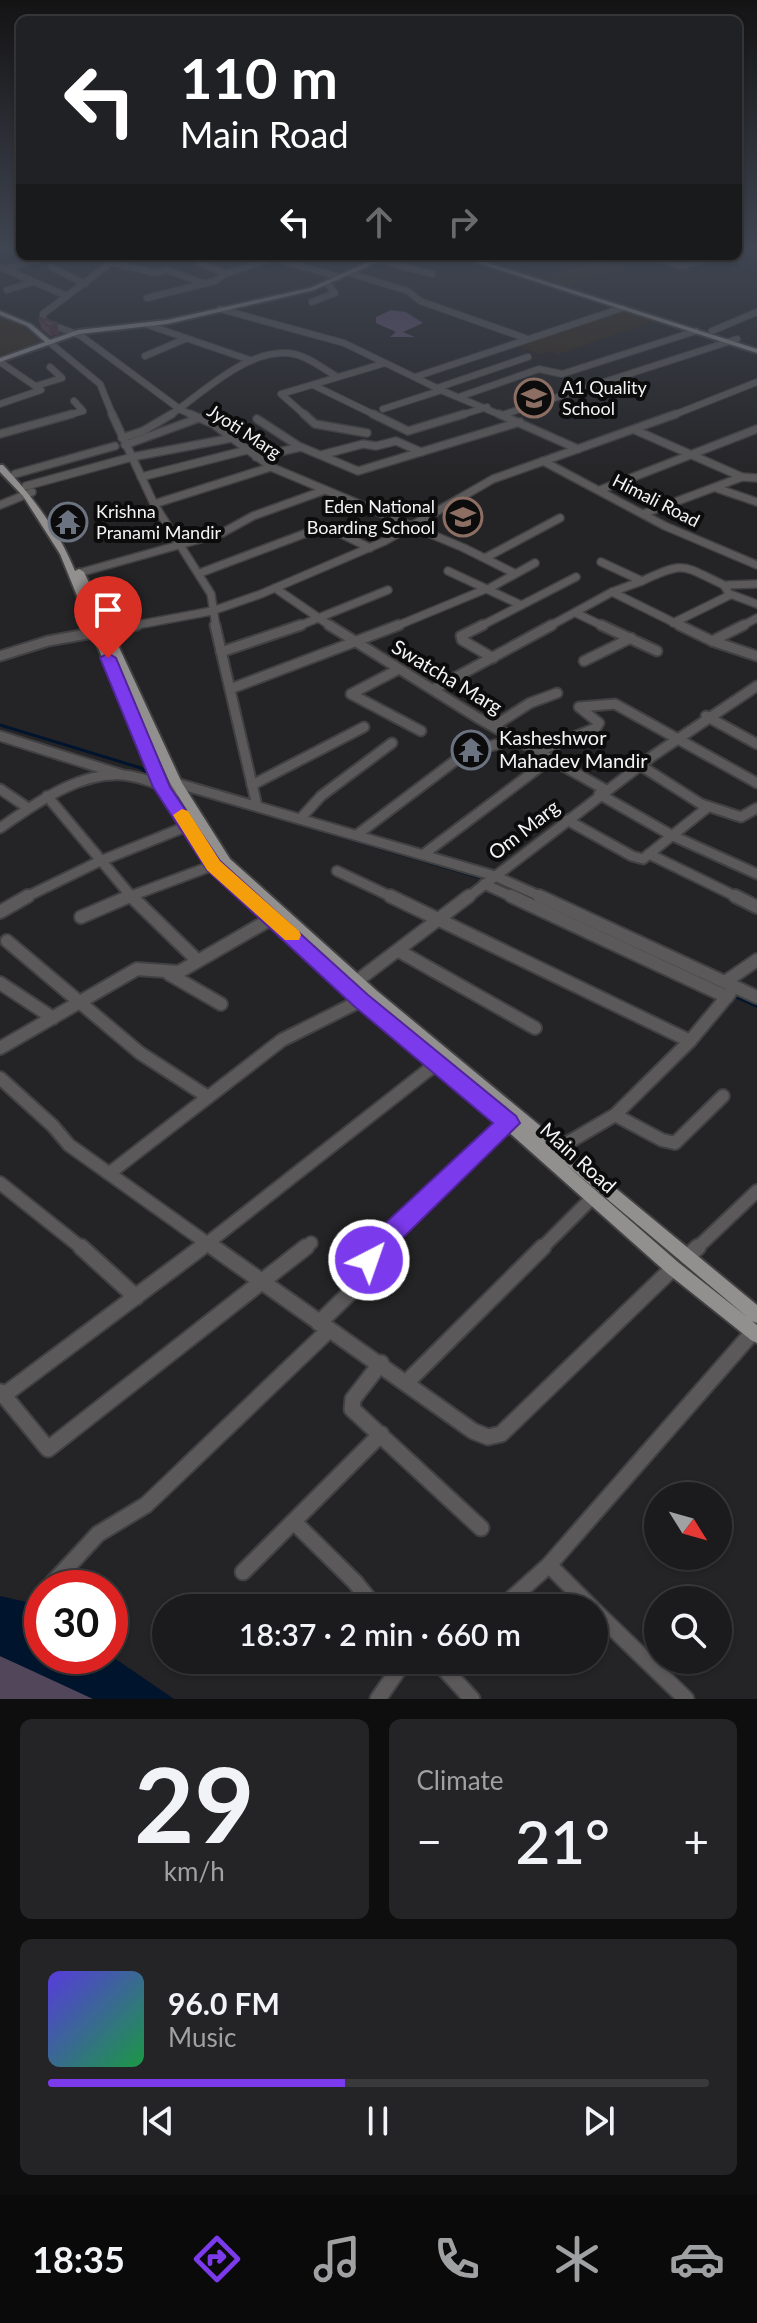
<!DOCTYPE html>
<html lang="en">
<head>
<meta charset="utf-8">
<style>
	body { margin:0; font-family:Lato,sans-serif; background:#242325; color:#f1f3f6; height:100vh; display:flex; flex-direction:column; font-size:30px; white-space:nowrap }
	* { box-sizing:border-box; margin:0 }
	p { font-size:26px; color:#a0a1a3 }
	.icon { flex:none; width:44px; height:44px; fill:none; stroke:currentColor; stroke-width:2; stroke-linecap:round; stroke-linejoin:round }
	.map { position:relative; height:1699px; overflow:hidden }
	.drawer { display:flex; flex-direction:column; gap:20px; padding:20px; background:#0f0e0f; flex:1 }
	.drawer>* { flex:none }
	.banner { position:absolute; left:16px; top:16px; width:726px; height:244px; border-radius:12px; box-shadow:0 2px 6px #0004,0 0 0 2px #39383b; background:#202124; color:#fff; overflow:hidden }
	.needle { width:52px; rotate:127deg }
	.buttons { position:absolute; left:644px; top:1482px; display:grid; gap:16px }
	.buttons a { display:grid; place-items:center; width:88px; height:88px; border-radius:50%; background:#1b1a1c; box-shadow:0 2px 6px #0004,0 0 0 2px #39383b; font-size:40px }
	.speed { position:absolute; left:24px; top:1570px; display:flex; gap:16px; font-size:40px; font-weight:700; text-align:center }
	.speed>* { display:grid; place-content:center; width:104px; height:104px; border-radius:50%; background:#1b1a1c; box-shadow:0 2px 6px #0004,0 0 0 2px #39383b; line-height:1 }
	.speed .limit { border:12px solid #d22; background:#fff; color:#111 }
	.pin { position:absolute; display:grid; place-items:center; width:68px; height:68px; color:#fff; margin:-82px -34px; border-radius:50% 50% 50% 0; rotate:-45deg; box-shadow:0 0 8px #0007 }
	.pin .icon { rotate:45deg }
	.me { position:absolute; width:88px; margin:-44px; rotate:41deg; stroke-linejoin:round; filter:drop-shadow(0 0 6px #0008) }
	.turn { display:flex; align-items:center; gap:28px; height:168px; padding:0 32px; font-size:36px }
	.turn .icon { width:104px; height:104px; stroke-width:2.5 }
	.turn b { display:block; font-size:56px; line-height:68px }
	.lanes { display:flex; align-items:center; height:76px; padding:0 32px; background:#0003; justify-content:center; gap:40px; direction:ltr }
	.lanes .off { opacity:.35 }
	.big { font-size:60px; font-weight:600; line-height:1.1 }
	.drawer .widget { flex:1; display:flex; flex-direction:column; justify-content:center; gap:12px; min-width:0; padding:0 28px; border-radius:12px; background:#242325 }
	.drawer .dial { align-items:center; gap:0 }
	.dial b { font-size:104px; line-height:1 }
	.song { display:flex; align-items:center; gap:24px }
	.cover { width:96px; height:96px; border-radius:12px; background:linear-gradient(135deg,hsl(250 70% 55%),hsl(140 70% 35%)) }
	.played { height:8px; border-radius:4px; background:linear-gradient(90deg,#7c3aed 45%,#39383b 45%) }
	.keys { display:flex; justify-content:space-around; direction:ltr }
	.heat { display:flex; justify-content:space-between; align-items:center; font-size:44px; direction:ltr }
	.drawer .tiles { flex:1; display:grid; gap:20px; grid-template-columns:1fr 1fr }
	.widget:last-child { grid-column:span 2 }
	.trip { position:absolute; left:152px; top:1594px; width:456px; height:80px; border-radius:40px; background:#1b1a1c; box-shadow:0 2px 6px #0004,0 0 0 2px #39383b; font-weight:600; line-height:80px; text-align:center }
	.tab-bar { display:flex; height:128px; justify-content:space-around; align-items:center; background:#0b0a0b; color:#a0a1a3 }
	.tab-bar .icon { width:56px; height:56px }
	.tab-bar .active { color:#7c3aed }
	.tab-bar b { font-size:36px; color:#f1f3f6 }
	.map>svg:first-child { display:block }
	.industrial { fill:#34281a }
	.green { fill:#51465a }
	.forest { fill:#655273 }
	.water { fill:#00152d }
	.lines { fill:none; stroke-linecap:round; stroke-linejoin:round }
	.stream-far1 { stroke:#00152d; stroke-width:3 }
	.stream { stroke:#00152d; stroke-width:4 }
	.minor-far4-casing { stroke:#414042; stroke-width:8 }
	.minor-far3-casing { stroke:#414042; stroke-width:10 }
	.minor-far2-casing { stroke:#414042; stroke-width:13 }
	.minor-far1-casing { stroke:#414042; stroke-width:16 }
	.minor-casing { stroke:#414042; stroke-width:19 }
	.major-casing { stroke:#414042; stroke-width:4 }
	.minor-far4 { stroke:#5b5959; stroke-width:6 }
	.minor-far3 { stroke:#5b5959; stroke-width:7 }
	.minor-far2 { stroke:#5b5959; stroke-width:9 }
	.minor-far1 { stroke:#5b5959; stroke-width:12 }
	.minor { stroke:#5b5959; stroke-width:15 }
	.major { fill:#928f8f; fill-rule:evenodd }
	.wall { fill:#5d3c4b }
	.shaded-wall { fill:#4c313d }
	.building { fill:#6c4657; stroke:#4c313d; stroke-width:2 }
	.route { fill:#7c3aed; stroke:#51269a; stroke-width:2 }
	.slow { fill:#f59e0b }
	.labels { text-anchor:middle; stroke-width:8; stroke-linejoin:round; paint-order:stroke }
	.far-poi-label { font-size:18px; fill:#f4f3f5; stroke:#0d0c0d; text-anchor:start }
	.far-street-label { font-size:18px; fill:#f4f3f5; stroke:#0d0c0d }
	.street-label { font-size:20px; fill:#f4f3f5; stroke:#0d0c0d }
	.poi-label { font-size:20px; fill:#f4f3f5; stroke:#0d0c0d; text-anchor:start }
</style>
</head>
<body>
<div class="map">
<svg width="757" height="1699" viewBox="0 0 757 1699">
	<rect width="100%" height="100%" fill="#242325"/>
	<g class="industrial">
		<polygon points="599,259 621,266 568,286 545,279"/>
		<polygon points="621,310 653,321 559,354 550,351 540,354 510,343"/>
		<polygon points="0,315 17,322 39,342 0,355"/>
	</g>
	<polygon class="green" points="0,1656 89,1695 93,1699 0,1699"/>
	<polygon class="forest" points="391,310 406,312 423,323 403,332 415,337 390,337 396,332 376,323 376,317"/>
	<polygon class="water" points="0,1596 31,1603 42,1610 42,1656 110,1655 174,1699 93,1699 0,1656"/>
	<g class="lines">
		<g class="stream-far1">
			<polyline points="0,725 141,768 152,777"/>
			<polyline points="300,824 485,879"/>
			<polyline points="500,886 523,893"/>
		</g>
		<g class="stream">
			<polyline points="631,945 645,952"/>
			<polyline points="731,994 757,1006"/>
		</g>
		<g class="minor-far4-casing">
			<g id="minor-far4">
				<polyline points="120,256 43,314 43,321 81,336 181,410 195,416"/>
				<polyline points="277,256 274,258 339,277"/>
				<polyline points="646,256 682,266 718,256"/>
				<polyline points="379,260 432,274"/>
				<polyline points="199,262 225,274"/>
				<polyline points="114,263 155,273 167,270 203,283"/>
				<polyline points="0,267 67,296"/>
				<polyline points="51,267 85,284"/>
				<polyline points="5,269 51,256"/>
				<polyline points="349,273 408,291 420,301 525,338"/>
				<polyline points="7,290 33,282"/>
				<polyline points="147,298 215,281 225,274 274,258"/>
				<polyline points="312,302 335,293 327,283"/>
				<polyline points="220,309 344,343 443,391 503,416"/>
				<polyline points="148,325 250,360"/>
				<polyline points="712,331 757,312"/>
				<polyline points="49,342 100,384 113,416"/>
				<polyline points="145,356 185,339"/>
				<polyline points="0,362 41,390 0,404"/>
				<polyline points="415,377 622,308"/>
				<polyline points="313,385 377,416"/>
				<polyline points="36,386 62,378 50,367"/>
				<polyline points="437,388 528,357"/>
				<polyline points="459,397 539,369 562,374 696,331"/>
				<polyline points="383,409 442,390"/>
				<polyline points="505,414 737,339"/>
				<polyline points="65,416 83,411 74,401"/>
				<path d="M169,416c34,-23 80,-70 125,-62 16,3 30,16 44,23"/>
				<polyline points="306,416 281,394 385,363"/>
				<polyline points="458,416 487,407"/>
				<polyline points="671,416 757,382"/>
			</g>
		</g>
		<g class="minor-far3-casing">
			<g id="minor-far3">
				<polyline points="112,414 154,504 211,594 216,627"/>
				<polyline points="190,414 213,424 271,467 464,548 514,573"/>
				<polyline points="304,414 315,424 367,433"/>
				<polyline points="373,414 408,431 464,414"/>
				<polyline points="499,414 578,449"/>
				<polyline points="257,419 300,447"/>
				<polyline points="635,430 742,477 757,478"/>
				<polyline points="0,434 72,414"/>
				<polyline points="122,438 143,431 172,414"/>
				<polyline points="125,445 199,418"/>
				<polyline points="321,455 363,444 376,446 396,441 421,452"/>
				<polyline points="256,457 301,447 358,471 520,422"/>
				<polyline points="543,461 665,526 757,565"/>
				<polyline points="15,474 115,446"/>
				<polyline points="141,477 247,450"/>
				<polyline points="26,486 132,457 232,438"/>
				<polyline points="716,488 757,502"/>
				<polyline points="600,490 757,429"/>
				<polyline points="154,504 271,467"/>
				<polyline points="0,505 32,492"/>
				<polyline points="643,514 742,477"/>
				<polyline points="485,558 560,518"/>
				<polyline points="448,571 521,605"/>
				<polyline points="79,573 222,533 253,516 325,490"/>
				<polyline points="200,573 325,526 370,548"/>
				<path d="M642,581c45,-21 40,-15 84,5"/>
				<polyline points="275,588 332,627"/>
				<polyline points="488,589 535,563"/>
				<polyline points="612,592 683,627"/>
				<polyline points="730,594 757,604"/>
				<polyline points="576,613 605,627"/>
				<polyline points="673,623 730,595 725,587 728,585 757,584"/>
				<polyline points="126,627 212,611 261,594 385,541 493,479 676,414"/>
				<polyline points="296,627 388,590"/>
				<polyline points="394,627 486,589"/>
				<polyline points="479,627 576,577"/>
				<polyline points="548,627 612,592 642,581 601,562"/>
				<polyline points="740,627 757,618"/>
			</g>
		</g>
		<g class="minor-far2-casing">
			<g id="minor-far2">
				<polyline points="215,625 257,806"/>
				<polyline points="329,625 478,718 604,789"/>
				<polyline points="483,625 461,636 462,640 493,658"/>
				<polyline points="601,625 657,651"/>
				<polyline points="679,625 712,641 757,656"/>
				<polyline points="712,641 744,625"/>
				<polyline points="221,652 301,625"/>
				<polyline points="0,656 48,641 137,625"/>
				<polyline points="584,661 631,638"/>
				<polyline points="399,669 351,694 421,731"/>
				<polyline points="230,689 399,625"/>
				<polyline points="434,689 552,625"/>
				<polyline points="706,716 757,744"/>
				<polyline points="494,726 530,703 557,693"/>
				<polyline points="0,736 120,774"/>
				<polyline points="534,753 596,728 599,723 579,707 615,704 757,783"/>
				<polyline points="638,764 701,804 741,817 757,808"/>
				<polyline points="176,783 495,876 544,898"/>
				<polyline points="252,785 364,727"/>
				<polyline points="0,789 28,808"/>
				<polyline points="599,794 671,835 757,874"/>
				<polyline points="47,796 131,896 125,898"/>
				<polyline points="708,807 649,854 739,898"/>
				<polyline points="301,818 321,796 392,743"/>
				<polyline points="567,820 632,856 643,859 649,854"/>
				<path d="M0,828c36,-25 84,-60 130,-52 18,3 36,11 53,17"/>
				<polyline points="358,834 468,751 499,744 510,735"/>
				<polyline points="424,854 549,760"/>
				<polyline points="337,871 394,898"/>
				<polyline points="484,884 515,898"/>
				<polyline points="24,898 98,862 200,821"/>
				<polyline points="133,898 131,896 214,865"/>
				<polyline points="467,898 654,755 757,686"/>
			</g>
		</g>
		<g class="minor-far1-casing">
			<g id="minor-far1">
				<polyline points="131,896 197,960"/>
				<polyline points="390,896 690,1041 615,1115 557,1149"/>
				<polyline points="511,896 727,997"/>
				<polyline points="539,896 757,997"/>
				<polyline points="735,896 757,907"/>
				<polyline points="0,912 28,896"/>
				<polyline points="81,917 130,896"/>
				<polyline points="7,941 140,1053 208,1097"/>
				<polyline points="399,951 535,1028"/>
				<polyline points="169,974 221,1004"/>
				<polyline points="357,981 469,896"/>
				<polyline points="725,982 757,960"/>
				<polyline points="0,983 53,1018"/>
				<polyline points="690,1041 730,993"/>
				<polyline points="0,1048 137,969 179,972 276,916"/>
				<polyline points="0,1078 53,1126 69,1145 215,1249"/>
				<polyline points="615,1115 662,1140 675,1143 723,1096"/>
				<polyline points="111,1172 282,1040 366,998"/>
				<polyline points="0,1183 83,1249"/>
				<polyline points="200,1249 441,1060"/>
				<polyline points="304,1249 311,1243"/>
				<polyline points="375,1249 508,1123"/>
				<polyline points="541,1249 592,1198"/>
				<polyline points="696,1249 757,1191"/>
			</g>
		</g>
		<g class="minor-casing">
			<g id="minor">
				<polyline points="81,1247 136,1297"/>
				<polyline points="213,1247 473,1431 488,1437 501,1434 673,1268"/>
				<polyline points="687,1257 698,1247"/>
				<polyline points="319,1323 364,1279 378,1247"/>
				<polyline points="381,1363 353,1399 352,1409 481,1528"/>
				<polyline points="407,1382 543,1247"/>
				<polyline points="1,1392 48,1449 306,1247"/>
				<polyline points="4,1395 202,1247"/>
				<polyline points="295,1523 355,1582 376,1608"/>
				<polyline points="549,1565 592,1608"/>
				<polyline points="243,1572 381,1434"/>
				<polyline points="48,1588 98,1534 146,1505 329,1330"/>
				<polyline points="501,1608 549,1565 753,1332"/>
				<polyline points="594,1610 686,1699"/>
				<polyline points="422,1660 433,1665 442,1660"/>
				<polyline points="439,1663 472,1699"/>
				<polyline points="378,1699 405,1660"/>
			</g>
		</g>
		<g class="major-casing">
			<g id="major">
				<polygon points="383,256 391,256 314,290 167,324 79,334 0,362 0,358 45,342 27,326 0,315 0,311 31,324 50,340 78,330 167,320 310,288"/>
				<polygon points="457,256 466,256 757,349 757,353"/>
				<path d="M0,465h3c29,31 56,66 72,106l4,-2 5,3 98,211 48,76 147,132 380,314v18l-5,-2 5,4v18l-6,-3 -84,-67 -164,-146 -147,-124 -146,-135 -55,-81 -95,-233 -37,-58 -23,-24zM97,621l73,162 52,82 168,152 -172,-155 -51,-75zM562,1161l184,155 -67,-53z"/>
			</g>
		</g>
		<use href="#minor-far4" class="minor-far4"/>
		<use href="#minor-far3" class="minor-far3"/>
		<use href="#minor-far2" class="minor-far2"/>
		<use href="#minor-far1" class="minor-far1"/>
		<use href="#minor" class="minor"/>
		<use href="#major" class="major"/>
	</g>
	<polygon class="wall" points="39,318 57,324 59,334 50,336 41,328"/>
	<polygon class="shaded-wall" points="57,324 59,334 50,336 49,326"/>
	<polygon class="building" points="39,318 42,318 57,324 49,326"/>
	<linearGradient id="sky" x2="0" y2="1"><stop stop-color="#141314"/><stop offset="0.51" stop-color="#3f4551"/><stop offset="1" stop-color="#3f4551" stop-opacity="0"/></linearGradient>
	<rect width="757" height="489" fill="url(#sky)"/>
	<polygon class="route" points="108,653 116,658 170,787 220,861 368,995 516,1116 520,1123 383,1257 377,1268 369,1271 360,1268 356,1260 365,1242 493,1123 354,1006 207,870 153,787 100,658"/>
	<polygon class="slow" points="182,809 188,811 220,861 299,931 301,935 299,940 285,940 207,870 173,815"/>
	<defs>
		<g id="school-ring" transform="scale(2)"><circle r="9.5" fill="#0d0c0d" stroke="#8d6e63" stroke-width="1.5"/><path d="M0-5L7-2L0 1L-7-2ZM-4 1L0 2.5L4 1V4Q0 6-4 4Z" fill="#8d6e63"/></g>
		<g id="temple-ring" transform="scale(2)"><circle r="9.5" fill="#0d0c0d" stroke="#6b7280" stroke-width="1.5"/><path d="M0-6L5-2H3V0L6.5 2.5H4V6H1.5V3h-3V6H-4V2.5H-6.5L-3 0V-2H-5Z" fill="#6b7280"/></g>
	</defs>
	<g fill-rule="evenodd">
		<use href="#school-ring" x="534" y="398"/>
		<use href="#school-ring" x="463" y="517"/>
		<use href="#temple-ring" x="68" y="522"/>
		<use href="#temple-ring" x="471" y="750"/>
	</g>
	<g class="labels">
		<g class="far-poi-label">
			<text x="562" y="394">A1 Quality<tspan x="562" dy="21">School</tspan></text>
			<text x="435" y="513" text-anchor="end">Eden National<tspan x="435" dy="21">Boarding School</tspan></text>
			<text x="96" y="518">Krishna<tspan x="96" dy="21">Pranami Mandir</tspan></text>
		</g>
		<g class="far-street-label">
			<text transform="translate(244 432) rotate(33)" y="6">Jyoti Marg</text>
			<text transform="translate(656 501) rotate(27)" y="6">Himali Road</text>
		</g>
		<g class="street-label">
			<text transform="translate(447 677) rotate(31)" y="7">Swatcha Marg</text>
			<text transform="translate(524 830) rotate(-38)" y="7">Om Marg</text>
			<text transform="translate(578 1158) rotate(42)" y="7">Main Road</text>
		</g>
		<g class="poi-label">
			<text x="499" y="745">Kasheshwor<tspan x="499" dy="23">Mahadev Mandir</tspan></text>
		</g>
	</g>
</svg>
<div class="buttons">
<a><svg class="needle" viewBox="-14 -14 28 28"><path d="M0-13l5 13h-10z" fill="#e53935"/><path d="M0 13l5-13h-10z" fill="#a0a1a3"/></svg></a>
<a><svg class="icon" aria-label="search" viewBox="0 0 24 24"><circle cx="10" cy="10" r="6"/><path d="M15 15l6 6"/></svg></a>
</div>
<div class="speed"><div class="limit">30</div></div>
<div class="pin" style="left:108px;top:658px;background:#d93025"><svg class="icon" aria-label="arrive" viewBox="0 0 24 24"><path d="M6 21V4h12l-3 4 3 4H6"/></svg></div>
<svg class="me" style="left:369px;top:1260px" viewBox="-20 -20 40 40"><circle r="17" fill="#7c3aed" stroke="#fff" stroke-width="3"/><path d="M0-11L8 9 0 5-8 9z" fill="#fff"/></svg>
<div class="trip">18:37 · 2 min · 660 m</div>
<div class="banner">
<div class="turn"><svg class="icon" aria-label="left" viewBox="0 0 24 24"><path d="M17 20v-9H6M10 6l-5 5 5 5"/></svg><div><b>110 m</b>Main Road</div></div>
<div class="lanes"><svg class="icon" aria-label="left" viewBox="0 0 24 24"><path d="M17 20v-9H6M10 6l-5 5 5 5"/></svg><svg class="icon off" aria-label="ahead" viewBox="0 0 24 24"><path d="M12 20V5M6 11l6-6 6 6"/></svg><svg class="icon off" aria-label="right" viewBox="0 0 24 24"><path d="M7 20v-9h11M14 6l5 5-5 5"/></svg></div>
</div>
</div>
<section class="drawer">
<div class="tiles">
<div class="widget dial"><b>29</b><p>km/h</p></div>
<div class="widget"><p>Climate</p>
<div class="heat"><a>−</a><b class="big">21°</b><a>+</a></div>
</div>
<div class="widget">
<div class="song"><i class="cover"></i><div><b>96.0 FM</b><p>Music</p></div></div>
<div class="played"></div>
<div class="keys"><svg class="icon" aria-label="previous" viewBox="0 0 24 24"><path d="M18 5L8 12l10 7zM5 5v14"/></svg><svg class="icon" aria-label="pause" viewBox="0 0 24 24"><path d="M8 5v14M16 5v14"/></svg><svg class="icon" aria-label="next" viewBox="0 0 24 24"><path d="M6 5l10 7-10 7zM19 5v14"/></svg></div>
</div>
</div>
</section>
<nav class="tab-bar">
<b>18:35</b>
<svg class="icon active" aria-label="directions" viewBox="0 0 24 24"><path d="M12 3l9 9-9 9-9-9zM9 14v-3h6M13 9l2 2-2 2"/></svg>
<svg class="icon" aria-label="music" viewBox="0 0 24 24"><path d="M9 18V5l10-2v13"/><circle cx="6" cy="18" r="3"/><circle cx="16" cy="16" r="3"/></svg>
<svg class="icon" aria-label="phone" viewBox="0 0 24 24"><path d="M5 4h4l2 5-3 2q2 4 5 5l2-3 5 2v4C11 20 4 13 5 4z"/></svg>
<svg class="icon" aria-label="climate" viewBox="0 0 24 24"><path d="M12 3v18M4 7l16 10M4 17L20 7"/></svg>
<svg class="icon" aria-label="car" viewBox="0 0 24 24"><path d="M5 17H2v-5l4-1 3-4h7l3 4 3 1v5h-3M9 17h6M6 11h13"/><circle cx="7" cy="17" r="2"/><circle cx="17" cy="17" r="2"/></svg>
</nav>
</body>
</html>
